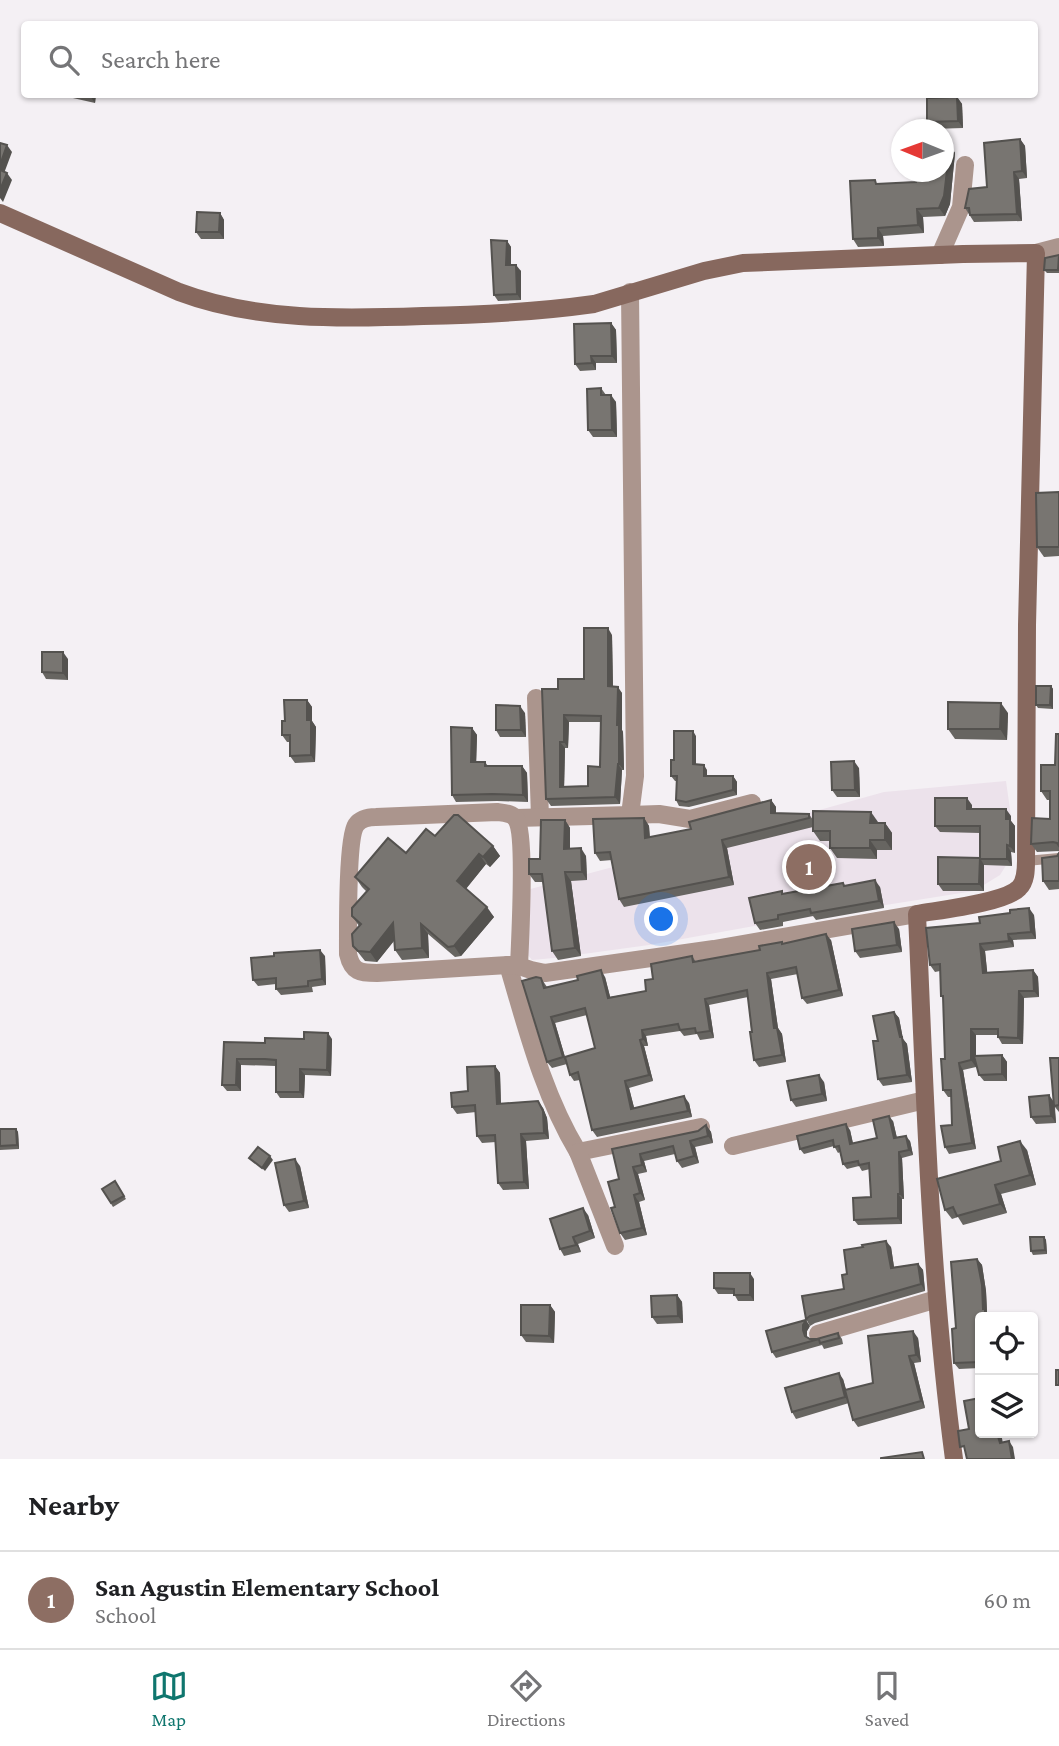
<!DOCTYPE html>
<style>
body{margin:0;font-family:"Crimson Pro",serif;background:#f6f6f6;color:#202124}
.controls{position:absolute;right:21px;bottom:21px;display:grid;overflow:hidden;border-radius:7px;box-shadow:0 2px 5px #0004}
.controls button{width:63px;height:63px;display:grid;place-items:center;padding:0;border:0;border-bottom:2px solid #e0e0e0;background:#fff;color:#202124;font:35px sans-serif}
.compass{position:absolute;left:891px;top:119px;width:63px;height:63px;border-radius:50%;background:#fff;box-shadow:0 2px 5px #0004;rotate:271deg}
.you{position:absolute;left:662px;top:920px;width:24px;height:24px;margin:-18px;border:5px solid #fff;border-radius:50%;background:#1a73e8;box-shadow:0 0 0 10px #1a73e833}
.badge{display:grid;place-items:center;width:46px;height:46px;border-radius:50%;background:#0f766e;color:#fff;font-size:23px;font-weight:700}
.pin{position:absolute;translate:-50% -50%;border:4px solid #fff;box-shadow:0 2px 7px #0006}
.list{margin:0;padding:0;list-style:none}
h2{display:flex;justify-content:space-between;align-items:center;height:91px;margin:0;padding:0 28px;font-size:30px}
h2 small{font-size:23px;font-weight:400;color:#757577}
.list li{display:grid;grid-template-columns:46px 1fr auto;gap:21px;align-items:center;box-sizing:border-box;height:98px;padding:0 28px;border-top:2px solid #e0e0e0}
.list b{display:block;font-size:26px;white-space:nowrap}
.list p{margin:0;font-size:23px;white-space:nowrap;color:#757577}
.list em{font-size:23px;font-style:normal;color:#757577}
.icon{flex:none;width:38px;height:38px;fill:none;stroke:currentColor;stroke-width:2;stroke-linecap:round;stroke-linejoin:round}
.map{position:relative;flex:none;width:1059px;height:1459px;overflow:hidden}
.search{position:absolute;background:#fff;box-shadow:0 2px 5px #0004;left:21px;right:21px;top:21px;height:77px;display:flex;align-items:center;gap:18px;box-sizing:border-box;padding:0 24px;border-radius:7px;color:#757577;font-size:26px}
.sheet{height:189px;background:#fff}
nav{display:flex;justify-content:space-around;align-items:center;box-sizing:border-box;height:98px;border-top:2px solid #e0e0e0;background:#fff;font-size:19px;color:#757577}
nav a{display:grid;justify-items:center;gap:4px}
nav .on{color:#0f766e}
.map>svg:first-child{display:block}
.built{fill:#ece2eb}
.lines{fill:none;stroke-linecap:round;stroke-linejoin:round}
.lane{stroke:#ab958d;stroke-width:10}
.street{stroke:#ab958d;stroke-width:18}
.secondary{stroke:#87685e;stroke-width:18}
.wall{fill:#676561;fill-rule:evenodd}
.shaded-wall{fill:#54524f}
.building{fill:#787571;stroke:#54524f;stroke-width:2;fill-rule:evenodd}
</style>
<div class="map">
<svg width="1059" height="1459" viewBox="0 0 1059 1459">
<rect width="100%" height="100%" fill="#f4f0f4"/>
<!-- built -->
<path class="built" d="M1006,781L1012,824L1010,859L1000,875L974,891L766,924L649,945L554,958L532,960L527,954L523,891L643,859L884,792Z"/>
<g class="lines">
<!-- lane -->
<path class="lane" d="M1026,861L1059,858"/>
<!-- street -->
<g class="street">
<path d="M1036,253L1059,247"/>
<path d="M940,255L961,207L965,165"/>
<path d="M536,698L540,817"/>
<path d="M630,815L659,814L690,819L752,803"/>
<path d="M516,818L630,815L635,776L630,292"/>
<path d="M508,965C527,1029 543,1094 578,1152L701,1127"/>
<path d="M519,966L508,965L377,973C360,973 352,972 348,954C348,933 347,838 356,825C361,818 368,817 376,817L497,812C504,813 512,813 516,819C526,833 520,942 519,966L531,970L545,973L714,949L917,914"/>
<path d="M733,1146L925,1100"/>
<path d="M578,1152L615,1246"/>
<path d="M818,1334L937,1299"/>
</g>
<!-- secondary -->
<path class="secondary" d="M0,213L179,292C256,321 341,319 423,316C480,315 537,312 594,304L704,271L743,263L963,254L1036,253L1027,625L1026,861C1026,870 1026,881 1019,888C1005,903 939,910 917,914C925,1096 930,1279 954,1459"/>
</g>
<!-- wall -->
<g class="wall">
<path d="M63,94H96L95,103L64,96Z"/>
<path d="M957,97L962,104L963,128L932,129L927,122Z"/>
<path d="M1020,139L1025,146L1027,178L1019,179L1022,221L974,222L965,208L987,187Z"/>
<path d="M950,145L955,153L950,204L945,216L923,217L924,233L883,236L884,246L858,247L853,239L878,184L916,182Z"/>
<path d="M220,213L224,220V239H201L196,232Z"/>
<path d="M507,241L511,247V265L521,271V300L498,301L494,295Z"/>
<path d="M1059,255V273H1047L1044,270Z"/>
<path d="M611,323L616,330L617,363H596V370L580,371L575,364Z"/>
<path d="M601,388L606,395L616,402L617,437H593L588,430Z"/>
<path d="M1059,492V556L1044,557L1037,547Z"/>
<path d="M612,635L613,686L622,693V730L623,732L624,770H622L620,804L551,806L546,799L558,689L584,679ZM569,722H601L600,767L588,786H564L565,748H568Z"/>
<path d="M68,659V680L46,679L42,672Z"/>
<path d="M1051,686L1053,689V709L1038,708L1036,705Z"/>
<path d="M307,700L312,707V721L316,727L315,762L295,763L290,756V742H287L282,735L285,721Z"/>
<path d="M525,713L526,737H500L496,730Z"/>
<path d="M1008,713L1007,740L955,739L948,729Z"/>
<path d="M472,728L477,735L476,762H485L488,766H522L527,773L528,802L497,801L456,802L452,795Z"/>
<path d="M1059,734V851L1037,852L1031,844L1050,819V800H1047L1041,791L1055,765Z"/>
<path d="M696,736V765L707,770V776H733L737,782V795L689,807L679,806L676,800L677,781H675L671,776L674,760Z"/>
<path d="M859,768L860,797H837L832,790Z"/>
<path d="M771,800L776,807V813L809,814L813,820L885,823L892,833V850H877V859L837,858L830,848V841H820L813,831V827L727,848L734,885L624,907L619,899L612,860L600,861L595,853L644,818L649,826L650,837L691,829Z"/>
<path d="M972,805V809L1011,816V821L1015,826V853L1011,852L1012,866L984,865V891H943L938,884L980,858V833L940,832L935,826Z"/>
<path d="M565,820L570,828V848L586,856L587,880L571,881L581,956L558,960L552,951L543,882H535L529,874Z"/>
<path d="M435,836L493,846L500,856L490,867L486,864L466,889L494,917L461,956L455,957L428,934L429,958L402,960L395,950L394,941L377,962L365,961L353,946L359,926L352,916L367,892L362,887L355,877L406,853Z"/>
<path d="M1059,853V889L1049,890L1043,881Z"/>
<path d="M843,883L845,886L880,887L884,908L816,920L813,916L783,922V926L760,930L755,923L784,894Z"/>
<path d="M1034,915L1036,939L1013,940L1014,947L985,951L987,972L1033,970L1038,977L1039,997L1024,998L1023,1044H1002L998,1037V1035H976V1056L1002,1055L1007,1062V1081H984L979,1075L976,1065V1067L963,1070L976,1149L949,1154L945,1147L952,1125L951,1097H948L943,1090L945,1059L943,999L941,996L940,971L935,972L930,965L980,923Z"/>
<path d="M899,929L902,952L860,958L855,951Z"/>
<path d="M831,940L843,996L807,1004L802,998L798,974L771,979L778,1028L782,1034L786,1062L759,1067L754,1060L748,997L709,1005L714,1038L700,1040L697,1034L684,1036L680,1031L646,1036L648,1046H644L653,1081L629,1088L634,1108L689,1103L692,1117L597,1137L592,1130L580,1080L574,1081L570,1075L567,1064L552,1068L547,1062L541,978L547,987L605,977L610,997L646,991L653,979L692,956L696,962L760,950L783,944ZM587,1015L595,1048L565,1057L555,1023Z"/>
<path d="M325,956L326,985L312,987L313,992L281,995L276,989V984L258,986L253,980Z"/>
<path d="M894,1012L899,1018L903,1039L907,1044L912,1082L883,1086L878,1079V1041Z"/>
<path d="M304,1039H332L331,1076L305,1075L304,1098H280L276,1092V1066L241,1065V1091H227L222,1085L224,1042L265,1043Z"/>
<path d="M1059,1058V1112L1055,1107L1056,1123L1036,1124L1031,1117L1053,1101Z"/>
<path d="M495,1066L500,1073L501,1103L543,1108L547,1118L549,1139L526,1141L529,1189L503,1190L498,1183L496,1142L482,1143L477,1136L476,1112L457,1114L452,1107Z"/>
<path d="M824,1082L827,1101L796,1107L791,1100Z"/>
<path d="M893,1121L897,1138L910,1141L913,1155L902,1158L904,1199H902V1224L858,1225L854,1220L871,1197L870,1169L862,1171L859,1166L847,1169L843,1164L840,1152L838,1153L834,1146L804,1154L800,1149L850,1130L853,1143L877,1138Z"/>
<path d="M706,1125L711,1132L713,1143L695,1147L699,1163L682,1168L677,1161L675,1154L644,1161L647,1172L638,1174L645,1200L639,1202L647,1235L625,1240L620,1233L615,1207L619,1179L612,1149L698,1131Z"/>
<path d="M0,1129H16L18,1132L19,1149L0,1150Z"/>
<path d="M1027,1150L1036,1185L1001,1194L1007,1213L963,1225L958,1217L952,1219L945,1210L1001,1161Z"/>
<path d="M300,1166L309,1208L289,1212L284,1205Z"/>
<path d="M115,1181L126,1199L113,1207L102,1189Z"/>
<path d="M588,1215L595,1238L578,1244L581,1252L564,1256L560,1249Z"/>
<path d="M1044,1237L1046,1240L1047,1254L1033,1255L1031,1251Z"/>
<path d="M891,1247L894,1267L918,1264L923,1270L925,1291L815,1323L810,1326L806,1319L844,1289L847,1274Z"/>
<path d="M977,1259L982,1265L986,1291L987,1312L989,1317H980V1368L959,1369L954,1363L956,1328Z"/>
<path d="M754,1279V1301H738L734,1294H718L714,1288Z"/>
<path d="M677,1295L682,1302L683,1323L657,1324L652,1317Z"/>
<path d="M550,1305L555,1312L554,1343L526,1342L521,1335Z"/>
<path d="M810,1326L807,1331V1337L810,1339H817L838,1333L842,1339L843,1344L824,1349L822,1345L776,1358L772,1352Z"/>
<path d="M918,1338L921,1362L914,1363L925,1408L858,1427L853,1420L849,1403L796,1419L792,1412L843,1379L846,1390L873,1383Z"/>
</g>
<!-- shaded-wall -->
<g class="shaded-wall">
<path d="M90,94H96L95,103L90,96Z"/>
<path d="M957,97L962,104L963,128L958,121Z"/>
<path d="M1020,139L1025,146L1027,178L1022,171Z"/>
<path d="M7,145L12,152L3,176L0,171V165Z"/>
<path d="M950,145L955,153L950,204L945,216L939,208Z"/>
<path d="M1014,172L1019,179L1022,221L1017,214Z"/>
<path d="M7,173L12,180L3,202L0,198V190Z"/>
<path d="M917,209L923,217L924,233L918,225Z"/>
<path d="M220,213L224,220V239L219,232Z"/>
<path d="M878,228L883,236L884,246L878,238Z"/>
<path d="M507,241L511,247V271L506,265Z"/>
<path d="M516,265L521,271V300L517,294Z"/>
<path d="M611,323L616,330L617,363L612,356Z"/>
<path d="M591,356L596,363V370L592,363Z"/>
<path d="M611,395L616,402L617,437L612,430Z"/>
<path d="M608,628L612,635L613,693L608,686Z"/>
<path d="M63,652L68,659V680L63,673Z"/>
<path d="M1051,686L1053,689V709L1050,705Z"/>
<path d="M618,687L622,693V730L623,732L624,770L619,764L617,725Z"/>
<path d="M307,700L312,707V721L316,727L315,762L311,755L307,720Z"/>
<path d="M1001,703L1008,713L1007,740L1000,729Z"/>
<path d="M520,706L525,713L526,737L521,730Z"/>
<path d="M564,715L569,722L568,748L564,742Z"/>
<path d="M472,728L477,735L476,769L471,762Z"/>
<path d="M693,731L696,736V770L693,764Z"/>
<path d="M560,742L565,748L564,793L560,787Z"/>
<path d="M854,761L859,768L860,797L855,790Z"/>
<path d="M618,764L622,770L620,804L615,797Z"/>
<path d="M704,765L707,770V781L704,776Z"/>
<path d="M522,766L527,773L528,802L523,795Z"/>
<path d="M733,776L737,782V795L733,790Z"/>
<path d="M967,798L972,805V816L967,809Z"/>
<path d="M771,800L776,807V821L771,813Z"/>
<path d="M1006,809L1011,816V821L1015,826V853L1010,846Z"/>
<path d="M871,812L878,822L870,823Z"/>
<path d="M644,818L649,826L650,845L645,838Z"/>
<path d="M565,820L570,828V857L564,849Z"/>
<path d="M885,823L892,833V850L885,840Z"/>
<path d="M722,840L727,848L734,885L729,877Z"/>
<path d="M870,840L877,850V859L870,848Z"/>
<path d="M1007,845L1011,852L1012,866L1007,859Z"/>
<path d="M493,846L500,856L490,867L483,857Z"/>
<path d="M581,848L586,856L587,880L582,872Z"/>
<path d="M479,854L486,864L464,891L457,881Z"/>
<path d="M980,858L984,865V891L979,884Z"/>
<path d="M565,872L571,881L581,956L575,948Z"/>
<path d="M875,880L880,887L884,908L879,901Z"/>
<path d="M487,907L494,917L461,956L454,946Z"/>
<path d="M1029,908L1034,915L1036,939L1031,932Z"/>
<path d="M894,922L899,929L902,952L897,945Z"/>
<path d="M393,923L400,933L377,962L370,952Z"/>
<path d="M421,924L428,934L429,958L422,948Z"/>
<path d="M826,934L831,940L843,996L839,990Z"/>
<path d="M1008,934L1013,940L1014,947L1009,941Z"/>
<path d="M980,944L985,951L988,979L983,973Z"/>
<path d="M320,950L325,956L326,985L322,979Z"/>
<path d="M601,970L605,977L612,1004L608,998Z"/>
<path d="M1033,970L1038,977L1039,997L1034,991Z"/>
<path d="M767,973L771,979L778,1028L782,1034L786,1062L782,1055L774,1028Z"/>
<path d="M1019,991L1024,998L1023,1044L1018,1038Z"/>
<path d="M705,999L709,1005L714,1038L710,1031Z"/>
<path d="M894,1012L899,1018L903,1039L907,1044L912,1082L907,1075Z"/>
<path d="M551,1017L555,1023L567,1064L563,1057Z"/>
<path d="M971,1029L976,1035V1067L971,1060Z"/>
<path d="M642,1030L646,1036L648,1046L643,1039Z"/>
<path d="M328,1033L332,1039L331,1076L327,1070Z"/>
<path d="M640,1040L644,1046L653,1081L649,1075Z"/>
<path d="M1002,1055L1007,1062V1081L1002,1074Z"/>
<path d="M237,1059L241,1065V1091L236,1085Z"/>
<path d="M959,1063L963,1070L976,1149L972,1143Z"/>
<path d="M495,1066L500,1073L501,1110L497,1104Z"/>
<path d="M300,1069L305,1075L304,1098L300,1092Z"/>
<path d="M819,1075L824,1082L827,1101L822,1094Z"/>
<path d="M625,1081L629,1088L636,1115L631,1109Z"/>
<path d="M1049,1095L1054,1102L1056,1123L1051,1116Z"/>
<path d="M684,1096L689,1103L692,1117L688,1111Z"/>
<path d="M538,1101L543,1108L547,1118L549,1139L544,1133Z"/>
<path d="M889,1116L893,1121L898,1143L894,1138Z"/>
<path d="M846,1124L850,1130L854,1149L850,1144Z"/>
<path d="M706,1125L711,1132L713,1143L708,1136Z"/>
<path d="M16,1129L18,1132L19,1149L17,1145Z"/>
<path d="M521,1134L526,1141L529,1189L524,1182Z"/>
<path d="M906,1136L910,1141L913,1155L909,1150Z"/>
<path d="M690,1141L695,1147L699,1163L694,1156Z"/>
<path d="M1020,1141L1027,1150L1036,1185L1030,1175Z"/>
<path d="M899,1152L902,1158L904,1199L900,1194Z"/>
<path d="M640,1154L644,1161L647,1172L642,1165Z"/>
<path d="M270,1156L273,1160L265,1171L262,1168Z"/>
<path d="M295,1159L300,1166L309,1208L304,1201Z"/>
<path d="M633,1167L638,1174L645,1200L640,1193Z"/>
<path d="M995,1185L1001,1194L1007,1213L1000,1204Z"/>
<path d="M898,1194L902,1199V1224L898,1218Z"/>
<path d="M634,1195L639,1202L647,1235L642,1228Z"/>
<path d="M583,1208L588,1215L595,1238L590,1231Z"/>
<path d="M573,1237L578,1244L581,1252L576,1245Z"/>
<path d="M1044,1237L1046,1240L1047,1254L1045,1250Z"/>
<path d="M886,1241L891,1247L895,1274L891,1268Z"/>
<path d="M977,1259L982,1265L986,1291L987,1312L989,1317H985L983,1309Z"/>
<path d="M918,1264L923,1270L925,1291L921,1284Z"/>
<path d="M750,1273L754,1279V1301L750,1295Z"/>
<path d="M677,1295L682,1302L683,1323L678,1316Z"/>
<path d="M550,1305L555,1312L554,1343L549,1336Z"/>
<path d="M806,1320L810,1326L807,1331V1337L810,1342L803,1330V1325Z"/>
<path d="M913,1331L918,1338L921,1362L916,1355Z"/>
<path d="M909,1356L914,1363L925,1408L921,1401Z"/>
<path d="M839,1373L843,1379L850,1403L845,1397Z"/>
<path d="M997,1433H1001L1004,1449L1000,1443Z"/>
<path d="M1009,1441L1013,1447L1015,1459H1012Z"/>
</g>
<!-- building -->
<g class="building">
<path d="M957,97L958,121L927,122V98Z"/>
<path d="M1020,139L1022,171L1014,172L1017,214L970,215L969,208H965L969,189L987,187L984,143Z"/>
<path d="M0,143L7,145L0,165Z"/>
<path d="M950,145L944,196L939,208L917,209L918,225L878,228V238L853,239L850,181L875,180L876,184L916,182L915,172H943V146Z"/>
<path d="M0,170L7,173L0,190Z"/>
<path d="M197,212L220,213L219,232H196Z"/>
<path d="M491,240L507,241L506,265H516L517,294L494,295Z"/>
<path d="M1059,255L1058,270H1044L1045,258Z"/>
<path d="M611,323L612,356H591L592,363L575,364L574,324Z"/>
<path d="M601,388V395H611L612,430H588L587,389Z"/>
<path d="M1059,492V547H1037L1036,493Z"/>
<path d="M584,628H608V686L618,687L617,725H619V764H618L615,797L546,799L542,689H558V679H584ZM564,715L601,716L600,767L588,766V786L560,787V742H564Z"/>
<path d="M42,652H63V673L42,672Z"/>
<path d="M1036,686H1051L1050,705H1036Z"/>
<path d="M284,700H307V720H311V755L290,756V735H282V721H285Z"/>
<path d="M948,702L1001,703L1000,729H948Z"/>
<path d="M496,705L520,706L521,730H496Z"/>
<path d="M451,727L472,728L471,762H485V766H522L523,795L492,794L452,795Z"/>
<path d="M674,731H693V764L704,765V776H733V790L686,802L676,800L677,776H671V760H674Z"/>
<path d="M1056,734H1059V846L1057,843L1053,842L1031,844L1032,818L1050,819V791H1041V765H1055Z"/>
<path d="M854,761L855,790H832L831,762Z"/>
<path d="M935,798H967V809H1006V819H1010V846L1007,845V859H980V826H935Z"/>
<path d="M771,800V813L809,814V818L722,840L729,877L619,899L610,852L595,853L593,819L644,818L645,838L691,829L689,822Z"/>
<path d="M813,811L871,812L870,823H885V840H870V848H830V831H813Z"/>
<path d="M454,815H458L493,846L483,857L479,854L457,881L487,907L454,946L448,947L421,924L422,948L395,950L393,923L370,952L358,951L353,946L352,934L361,924L352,916V908L369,889L355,877L388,838L406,853L426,829L435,836Z"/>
<path d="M541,820H565L564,849L581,848L582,872H565L575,948L552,951L542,874H529V859H540Z"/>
<path d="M1059,853V881H1043L1042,858L1057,856Z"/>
<path d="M938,857L980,858L979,884H938Z"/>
<path d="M875,880L879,901L811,913L810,909L778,915V919L755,923L749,898L782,891V894L843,883L844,886Z"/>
<path d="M1029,908L1031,932L1008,934L1009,941L980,944L983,973L1033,970L1034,991H1019L1018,1038L998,1037V1029H971V1060L959,1063L972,1143L945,1147L941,1126L952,1125L951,1090H943L942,1074L941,1059H945L943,996H941L940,964L930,965L926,928L980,923L979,917L1010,913V910Z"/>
<path d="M894,922L897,945L855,951L852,929Z"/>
<path d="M826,934L839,990L802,998L796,967L767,973L774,1028H777L782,1055L754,1060L750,1032H752L747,990L705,999L710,1031L696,1033L695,1028L680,1030L678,1024L642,1030L643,1039L640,1040L649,1075L625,1081L631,1109L684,1096L688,1111L592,1130L578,1072L570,1075L565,1057L595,1048L585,1008L551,1017L563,1057L547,1062L522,981L536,977L541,978L544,988L578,980L577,976L601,970L608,998L646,991L645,980L653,979L651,964L692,956L693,962L760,950L759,946L782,942V944Z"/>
<path d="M320,950L322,979L308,981V986L276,989V978L253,980L251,958L274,956V953Z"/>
<path d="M894,1012L900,1037H902L907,1075L878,1079L873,1041H878L873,1016Z"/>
<path d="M304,1032L328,1033L327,1070L300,1069V1092H276V1060L265,1059H237L236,1085H222L224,1042L265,1043V1038L304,1039Z"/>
<path d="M1002,1055V1074L979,1075L974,1056Z"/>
<path d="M1050,1058H1059V1105L1054,1106Z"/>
<path d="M495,1066L497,1104L538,1101L543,1111L544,1133L521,1134L524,1182L498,1183L495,1135L477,1136L475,1105L452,1107L451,1093L468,1091L467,1067Z"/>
<path d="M819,1075L822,1094L791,1100L787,1081Z"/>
<path d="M1049,1095L1051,1116L1031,1117L1029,1097Z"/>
<path d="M889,1116L894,1138L906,1136L909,1150L899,1152L900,1194H898V1218L854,1220L853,1198L871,1197L869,1163L859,1165L858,1161L843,1164L839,1146L834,1147L833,1140L800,1149L797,1136L846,1124L850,1144L877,1138L873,1120Z"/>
<path d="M706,1125L708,1136L690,1141L694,1156L677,1161L673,1146L640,1154L642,1165L633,1167L640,1193L634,1195L642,1228L620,1233L611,1208L615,1207L608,1182L619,1179L612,1149L698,1131Z"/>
<path d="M0,1129H16L17,1145L0,1146Z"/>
<path d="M1020,1141L1030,1175L995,1185L1000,1204L957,1216L953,1207L945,1210L937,1179L1001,1161L998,1147Z"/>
<path d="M258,1147L270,1156L262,1168L249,1158Z"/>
<path d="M295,1159L304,1201L284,1205L275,1163Z"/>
<path d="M115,1181L124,1196L111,1203L102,1189Z"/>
<path d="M583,1208L590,1231L573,1237L576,1245L560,1249L550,1219Z"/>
<path d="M1030,1237H1044L1045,1250L1031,1251Z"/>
<path d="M886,1241L891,1268L918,1264L921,1284L810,1316L806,1319L802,1296L844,1289L842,1275L847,1274L844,1250L863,1247L862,1245Z"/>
<path d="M977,1259L982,1285L983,1309H985V1317H980V1362L954,1363L952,1329L956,1328L951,1262Z"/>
<path d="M714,1273H750V1295H734V1289L714,1288Z"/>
<path d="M677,1295L678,1316L652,1317L651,1296Z"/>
<path d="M521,1305H550L549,1336L521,1335Z"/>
<path d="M806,1320L803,1325V1330L805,1336L810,1339H817L838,1333L839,1338L820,1343L819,1339L772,1352L766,1331Z"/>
<path d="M913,1331L916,1355L909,1356L921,1401L853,1420L845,1390L873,1383L868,1336Z"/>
<rect x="1056" y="1370" width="3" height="15"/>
<path d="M839,1373L845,1397L792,1412L785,1388Z"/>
<path d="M980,1398V1433H997L1000,1443L1009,1441L1012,1459H967L964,1446L960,1447L958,1431L969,1429L964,1401Z"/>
<path d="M922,1452L924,1459H881V1458Z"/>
</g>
</svg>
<div class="controls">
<button><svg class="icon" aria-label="locate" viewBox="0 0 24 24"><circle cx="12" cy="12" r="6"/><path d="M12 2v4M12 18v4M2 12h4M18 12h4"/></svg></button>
<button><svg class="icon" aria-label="layers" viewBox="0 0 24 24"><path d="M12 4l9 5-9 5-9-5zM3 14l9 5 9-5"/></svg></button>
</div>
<svg class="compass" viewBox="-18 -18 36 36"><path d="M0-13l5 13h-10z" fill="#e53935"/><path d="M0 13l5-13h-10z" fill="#757577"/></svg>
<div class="you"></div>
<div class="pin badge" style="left:809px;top:867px;background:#8d6e63">1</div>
<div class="search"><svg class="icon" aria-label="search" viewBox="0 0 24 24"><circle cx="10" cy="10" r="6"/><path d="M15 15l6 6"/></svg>Search here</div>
</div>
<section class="sheet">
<h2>Nearby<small></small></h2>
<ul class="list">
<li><span class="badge" style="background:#8d6e63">1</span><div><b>San Agustin Elementary School</b><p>School</p></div><em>60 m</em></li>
</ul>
</section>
<nav>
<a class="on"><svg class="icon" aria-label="map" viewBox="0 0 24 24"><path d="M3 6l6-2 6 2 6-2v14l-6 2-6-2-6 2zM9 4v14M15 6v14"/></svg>Map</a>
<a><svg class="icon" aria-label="directions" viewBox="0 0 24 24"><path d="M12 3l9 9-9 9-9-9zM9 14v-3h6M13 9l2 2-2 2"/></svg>Directions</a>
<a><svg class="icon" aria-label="saved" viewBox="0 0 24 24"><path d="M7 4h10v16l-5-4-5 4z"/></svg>Saved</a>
</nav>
